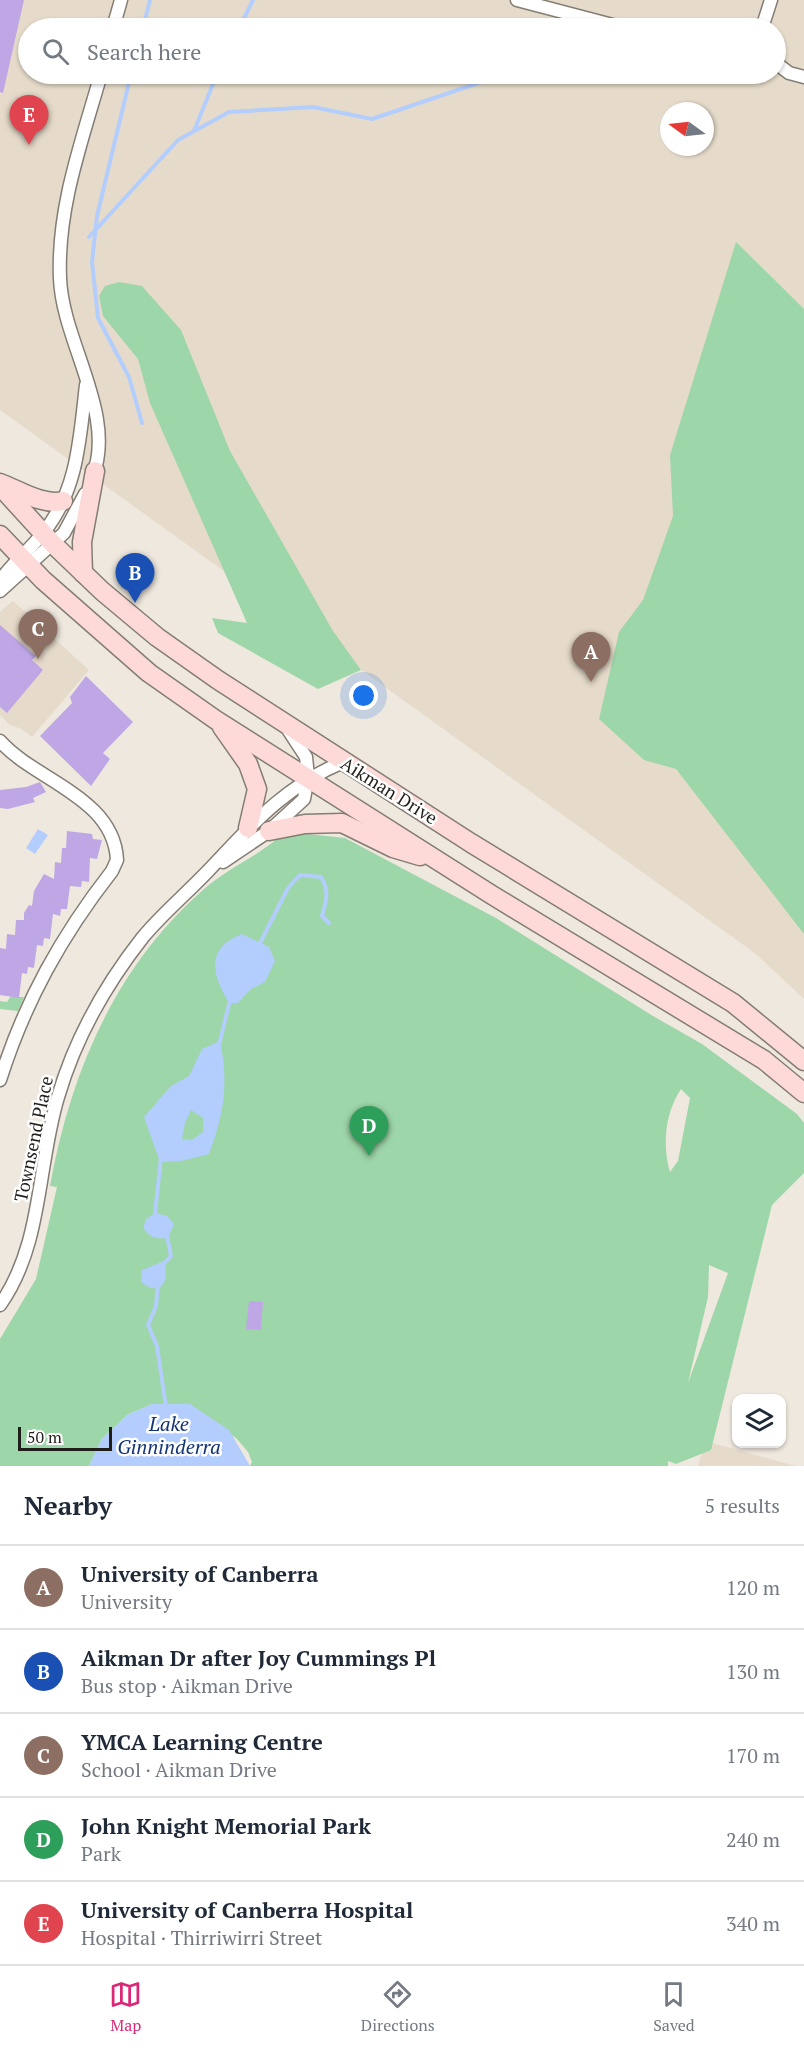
<!DOCTYPE html>
<meta charset="utf-8">
<style>
body{margin:0;font-family:"PT Serif",serif;background:#f6f6f7;color:#1f2937}
.controls{position:absolute;right:18px;bottom:18px;display:grid;overflow:hidden;border-radius:12px;box-shadow:0 2px 4px #0004}
.controls button{width:54px;height:54px;display:grid;place-items:center;padding:0;border:0;border-bottom:2px solid #e0e1e3;background:#fff;color:#1f2937;font:30px sans-serif}
.compass{position:absolute;left:660px;top:102px;width:54px;height:54px;border-radius:50%;background:#fff;box-shadow:0 2px 4px #0004;rotate:285deg}
.scale{position:absolute;left:18px;bottom:15px;width:94px;box-sizing:border-box;padding-left:6px;border:3px solid #201e1a;border-top:0;font-size:16px;line-height:21px;white-space:nowrap;color:#201e1a;-webkit-text-stroke:4px #fff;paint-order:stroke}
.you{position:absolute;left:364px;top:696px;width:21px;height:21px;margin:-15px;border:4px solid #fff;border-radius:50%;background:#1a73e8;box-shadow:0 0 0 9px #1a73e833}
.badge{display:grid;place-items:center;width:39px;height:39px;border-radius:50%;background:#db2777;color:#fff;font-size:20px;font-weight:700}
.pin{position:absolute;translate:-50% -50px;filter:drop-shadow(0 2px 3px #0008)}
.pin::after{content:'';position:absolute;top:32px;width:21px;height:18px;background:inherit;clip-path:polygon(0 0,100% 0,50% 100%)}
.list{margin:0;padding:0;list-style:none}
h2{display:flex;justify-content:space-between;align-items:center;height:78px;margin:0;padding:0 24px;font-size:26px}
h2 small{font-size:20px;font-weight:400;color:#747a83}
.list li{display:grid;grid-template-columns:39px 1fr auto;gap:18px;align-items:center;box-sizing:border-box;height:84px;padding:0 24px;border-top:2px solid #e0e1e3}
.list b{display:block;font-size:22px;white-space:nowrap}
.list p{margin:0;font-size:20px;white-space:nowrap;color:#747a83}
.list em{font-size:20px;font-style:normal;color:#747a83}
.icon{flex:none;width:33px;height:33px;fill:none;stroke:currentColor;stroke-width:2;stroke-linecap:round;stroke-linejoin:round}
.map{position:relative;flex:none;width:804px;height:1466px;overflow:hidden}
.search{position:absolute;background:#fff;box-shadow:0 2px 4px #0004;left:18px;right:18px;top:18px;height:66px;display:flex;align-items:center;gap:15px;box-sizing:border-box;padding:0 21px;border-radius:33px;color:#747a83;font-size:22px}
.sheet{height:498px;background:#fff}
nav{display:flex;justify-content:space-around;align-items:center;box-sizing:border-box;height:84px;border-top:2px solid #e0e1e3;background:#fff;font-size:16px;color:#747a83}
nav a{display:grid;justify-items:center;gap:3px}
nav .on{color:#db2777}
.map>svg:first-child{display:block}
.built{fill:#e6dbca;fill-rule:evenodd}
.green{fill:#9dd6a8;fill-rule:evenodd}
.water{fill:#b3cdfc;fill-rule:evenodd}
.lines{fill:none;stroke-linecap:round;stroke-linejoin:round}
.stream{stroke:#b3cdfc;stroke-width:4}
.building{fill:#bfa7e5}
.street-casing{stroke:#837d74;stroke-width:15}
.secondary-casing{stroke:#837d74;stroke-width:21}
.street{stroke:#fff;stroke-width:12}
.secondary{stroke:#fddad8;stroke-width:18}
.labels{text-anchor:middle;stroke-width:5;stroke-linejoin:round;paint-order:stroke}
.street-label{font-size:18px;fill:#201e1a;stroke:#fff}
.water-label{font-size:20px;font-style:italic;fill:#143476;stroke:#fff}
</style>
<div class="map">
<svg width="804" height="1466" viewBox="0 0 804 1466">
<rect width="100%" height="100%" fill="#efe8de"/>
<!-- built -->
<g class="built">
<path d="M0,0H804V999L756,954L0,410ZM28,28H776V74H28ZM669,111H705V147H669Z"/>
<path d="M13,601L89,670L32,737L22,729L10,725L0,715V612Z"/>
<path d="M705,1441L796,1466H698Z"/>
</g>
<!-- green -->
<g class="green">
<path d="M736,242L804,309V934L676,769L644,760L599,719L619,632L643,600L673,516L670,455Z"/>
<path d="M119,282L142,286L181,330L230,451L333,631L361,670L318,689L218,633L212,618L247,623L150,403L138,359L103,316L99,296L105,286Z"/>
<path d="M299,833L345,838L496,918L653,1016L702,1044L797,1114L804,1123V1173L772,1205L711,1450L676,1464L668,1461V1466H250L252,1462L248,1452L237,1439L218,1425L172,1404H152L127,1415L102,1439L89,1466H0V1339L36,1279L57,1187L50,1186C71,1070 117,962 210,884C231,867 257,856 278,838L283,839ZM681,1089L690,1098L678,1161L670,1172C662,1145 665,1113 681,1089ZM709,1265L728,1273L688,1383L708,1297Z"/>
<path d="M10,997H24L18,1011L0,1009V1001L7,1002Z"/>
</g>
<!-- water -->
<g class="water">
<path d="M38,829L48,835L35,854L26,848Z"/>
<path d="M242,934L269,947L275,961L265,982L251,989L238,1003H229C212,975 205,948 242,934Z"/>
<path d="M220,1041C229,1084 224,1114 209,1154L181,1161L160,1162L144,1117L171,1086L189,1076L202,1049ZM191,1110L203,1118V1132L192,1140L182,1139L185,1123Z"/>
<path d="M155,1213L167,1216L174,1224L168,1238C157,1239 150,1238 143,1228L146,1219Z"/>
<path d="M164,1261C170,1281 161,1298 141,1282L142,1270Z"/>
<path d="M152,1404H190L229,1430L250,1466H89L102,1439L127,1415Z"/>
</g>
<g class="lines">
<!-- stream -->
<g class="stream">
<path d="M143,28L150,0"/>
<path d="M239,28L253,0"/>
<path d="M131,74L97,216L92,262L98,318L129,377L142,423"/>
<path d="M194,131L217,74"/>
<path d="M89,237L178,140L229,112L313,107L372,119L493,78"/>
<path d="M260,943L288,888L300,875L321,877C330,891 326,901 322,916L329,923"/>
<path d="M219,1045L230,1000"/>
<path d="M158,1216L155,1213L161,1158"/>
<path d="M162,1266L171,1256L167,1236"/>
<path d="M158,1284L156,1306L148,1325L157,1346L166,1407"/>
</g>
</g>
<!-- building -->
<g class="building">
<path d="M0,0H24L3,93L0,92Z"/>
<path d="M0,625L36,656L32,660L43,670L7,713L0,707Z"/>
<path d="M86,676L133,722L103,753L110,759L91,786L40,736L72,703L70,697Z"/>
<path d="M40,782L46,792L33,798L35,802L8,809L0,808V790L26,787Z"/>
<path d="M67,831L92,834L93,839L102,840L97,859L90,858L89,882L82,881L81,887L70,886L67,909H61L60,916L53,914L50,939L44,938L43,946L37,945L34,968L28,967L27,974L22,973L19,998L0,995V948L6,949L7,934L15,935L16,920H24V913L29,905L32,906L34,891L44,874L54,879L55,862L61,863L62,848H66Z"/>
<path d="M249,1301L263,1302L261,1330L246,1329Z"/>
</g>
<g class="lines">
<defs>
<g id="street">
<path d="M517,0L624,28"/>
<path d="M113,28L121,0"/>
<path d="M762,28L771,0"/>
<path d="M776,63L789,73L804,77"/>
<path d="M92,478C118,415 62,342 60,278C57,208 82,141 101,74"/>
<path d="M0,581C12,563 30,550 43,533C78,491 80,436 86,385"/>
<path d="M0,591L64,533L85,494"/>
<path d="M0,741C34,780 114,797 117,860L112,871C62,935 25,1001 0,1080"/>
<path d="M223,862L269,831L304,799L308,777L306,757L287,728"/>
<path d="M0,1305C43,1244 37,1166 58,1097C75,1039 106,984 143,937C162,914 186,894 207,872C250,827 283,787 343,762"/>
</g>
<g id="secondary">
<path d="M0,483C19,490 43,506 63,501"/>
<path d="M0,486L53,544L102,591L157,637L218,680L471,843L733,1003L804,1061"/>
<path d="M0,535L43,580L149,673L216,720L492,895L764,1060L804,1093"/>
<path d="M83,573L82,542L95,471"/>
<path d="M222,727L248,764L257,789L248,828"/>
<path d="M269,831L305,824L342,823L393,848L420,856"/>
</g>
</defs>
<!-- street casing -->
<use href="#street" class="street-casing"/>
<!-- secondary casing -->
<use href="#secondary" class="secondary-casing"/>
<!-- street -->
<use href="#street" class="street"/>
<!-- secondary -->
<use href="#secondary" class="secondary"/>
</g>
<g class="labels">
<!-- street labels -->
<g class="street-label">
<text transform="translate(389 791) rotate(32)" y="6">Aikman Drive</text>
<text transform="translate(34 1139) rotate(-78)" y="6">Townsend Place</text>
</g>
<!-- water labels -->
<g class="water-label">
<text x="169" y="1431">Lake<tspan x="169" dy="23">Ginninderra</tspan></text>
</g>
</g>
</svg>
<div class="controls">
<button><svg class="icon" aria-label="layers" viewBox="0 0 24 24"><path d="M12 4l9 5-9 5-9-5zM3 14l9 5 9-5"/></svg></button>
</div>
<svg class="compass" viewBox="-18 -18 36 36"><path d="M0-13l5 13h-10z" fill="#e53935"/><path d="M0 13l5-13h-10z" fill="#747a83"/></svg>
<div class="scale">50 m</div>
<div class="you"></div>
<div class="pin badge" style="left:591px;top:682px;background:#8d6e63">A</div>
<div class="pin badge" style="left:135px;top:603px;background:#1a4fb4">B</div>
<div class="pin badge" style="left:38px;top:659px;background:#8d6e63">C</div>
<div class="pin badge" style="left:369px;top:1156px;background:#2e9e5b">D</div>
<div class="pin badge" style="left:29px;top:145px;background:#e0444e">E</div>
<div class="search"><svg class="icon" aria-label="search" viewBox="0 0 24 24"><circle cx="10" cy="10" r="6"/><path d="M15 15l6 6"/></svg>Search here</div>
</div>
<section class="sheet">
<h2>Nearby<small>5 results</small></h2>
<ul class="list">
<li><span class="badge" style="background:#8d6e63">A</span><div><b>University of Canberra</b><p>University</p></div><em>120 m</em></li>
<li><span class="badge" style="background:#1a4fb4">B</span><div><b>Aikman Dr after Joy Cummings Pl</b><p>Bus stop · Aikman Drive</p></div><em>130 m</em></li>
<li><span class="badge" style="background:#8d6e63">C</span><div><b>YMCA Learning Centre</b><p>School · Aikman Drive</p></div><em>170 m</em></li>
<li><span class="badge" style="background:#2e9e5b">D</span><div><b>John Knight Memorial Park</b><p>Park</p></div><em>240 m</em></li>
<li><span class="badge" style="background:#e0444e">E</span><div><b>University of Canberra Hospital</b><p>Hospital · Thirriwirri Street</p></div><em>340 m</em></li>
</ul>
</section>
<nav>
<a class="on"><svg class="icon" aria-label="map" viewBox="0 0 24 24"><path d="M3 6l6-2 6 2 6-2v14l-6 2-6-2-6 2zM9 4v14M15 6v14"/></svg>Map</a>
<a><svg class="icon" aria-label="directions" viewBox="0 0 24 24"><path d="M12 3l9 9-9 9-9-9zM9 14v-3h6M13 9l2 2-2 2"/></svg>Directions</a>
<a><svg class="icon" aria-label="saved" viewBox="0 0 24 24"><path d="M7 4h10v16l-5-4-5 4z"/></svg>Saved</a>
</nav>
